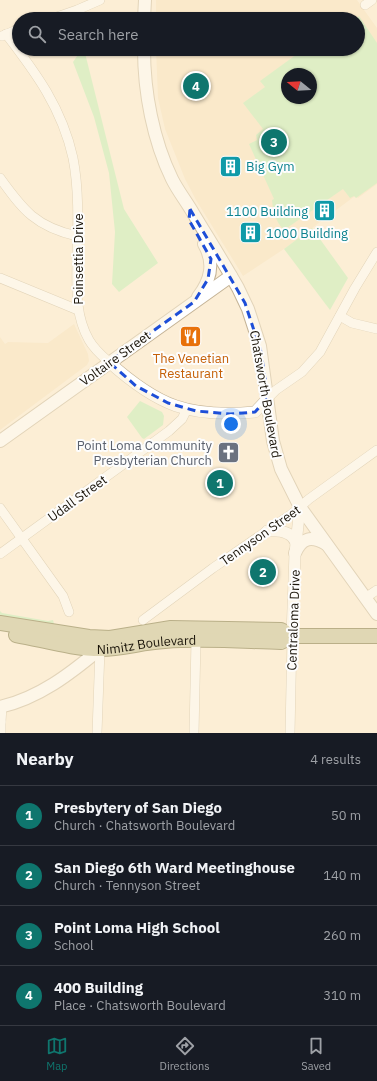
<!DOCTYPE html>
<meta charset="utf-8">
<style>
body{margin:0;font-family:"IBM Plex Sans",sans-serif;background:#20242c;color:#f1f3f6}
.compass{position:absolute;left:281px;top:68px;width:36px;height:36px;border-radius:50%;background:#171b24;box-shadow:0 1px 3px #0004;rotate:288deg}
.you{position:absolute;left:231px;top:424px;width:14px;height:14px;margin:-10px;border:3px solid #fff;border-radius:50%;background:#1a73e8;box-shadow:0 0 0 6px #1a73e833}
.badge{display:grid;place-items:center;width:26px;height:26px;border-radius:50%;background:#0f766e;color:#fff;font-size:13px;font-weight:700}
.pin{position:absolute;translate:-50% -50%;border:2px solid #fff;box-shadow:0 1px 4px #0006}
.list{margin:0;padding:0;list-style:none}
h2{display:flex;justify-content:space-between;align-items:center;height:52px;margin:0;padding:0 16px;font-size:17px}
h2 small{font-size:13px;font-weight:400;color:#9ea1a6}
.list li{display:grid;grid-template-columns:26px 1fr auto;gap:12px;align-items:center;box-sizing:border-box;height:60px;padding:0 16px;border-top:1px solid #363941}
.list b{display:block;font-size:15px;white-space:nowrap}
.list p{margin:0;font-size:13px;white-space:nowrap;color:#9ea1a6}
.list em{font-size:13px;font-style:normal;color:#9ea1a6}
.icon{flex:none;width:22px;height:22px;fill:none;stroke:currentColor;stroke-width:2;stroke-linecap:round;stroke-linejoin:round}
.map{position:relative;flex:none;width:377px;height:733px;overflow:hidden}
.search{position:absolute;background:#171b24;box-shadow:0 1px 3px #0004;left:12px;right:12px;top:12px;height:44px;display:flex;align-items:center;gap:10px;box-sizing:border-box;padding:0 14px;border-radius:22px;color:#9ea1a6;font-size:15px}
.sheet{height:292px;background:#171b24}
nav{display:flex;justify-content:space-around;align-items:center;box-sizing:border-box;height:56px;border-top:1px solid #363941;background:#171b24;font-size:11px;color:#9ea1a6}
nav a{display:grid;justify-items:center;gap:2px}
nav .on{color:#0f766e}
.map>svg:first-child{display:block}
.built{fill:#f8e2bd;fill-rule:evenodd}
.green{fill:#bdeeb2;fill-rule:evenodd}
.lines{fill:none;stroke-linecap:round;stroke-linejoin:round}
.minor-casing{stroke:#c5b497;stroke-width:10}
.tertiary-casing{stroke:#c5b497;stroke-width:12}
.secondary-casing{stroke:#c5b497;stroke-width:14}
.primary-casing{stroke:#6a632c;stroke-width:16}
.minor{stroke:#fff;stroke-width:9}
.tertiary{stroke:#fff;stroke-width:11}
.secondary{stroke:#fff;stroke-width:12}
.primary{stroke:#bfbb8c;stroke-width:14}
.marked{fill:none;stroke:#1d4ed8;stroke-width:3;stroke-dasharray:8 5;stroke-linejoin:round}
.labels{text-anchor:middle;stroke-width:4;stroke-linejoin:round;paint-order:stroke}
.culture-label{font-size:13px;fill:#0d838f;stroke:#fdfdfd;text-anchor:start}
.street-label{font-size:13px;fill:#1b150a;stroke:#fdfdfd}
.food-label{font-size:13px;fill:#c56008;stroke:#fdfdfd}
.worship-label{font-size:13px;fill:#5b616d;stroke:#fdfdfd;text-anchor:end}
</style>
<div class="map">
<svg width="377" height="733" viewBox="0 0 377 733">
<rect width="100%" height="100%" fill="#fceed6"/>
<!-- built -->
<g class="built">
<path d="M156,0H357L377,28V184L358,198L355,196L284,249L243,276L196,200L185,179L165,129L158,98L156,49H358V19H156ZM287,74H311V98H287Z"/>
<path d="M74,324L88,354L89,361L87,365L0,430V337L5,344L8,342L48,343Z"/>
</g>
<!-- green -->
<g class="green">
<path d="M359,16L377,43V183L356,198L354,196L350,198L343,189L284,230C276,222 273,212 272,200L274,199L249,144L257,140L256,135L263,129L243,103L265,87L260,81L304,49H358V19H355ZM287,74H311V98H287Z"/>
<path d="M82,49H84L124,209L158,263L119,292L112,284L115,232L109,173L94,117L73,62Z"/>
<path d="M312,228L348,278L330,310L284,249Z"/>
<path d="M140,401L162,412L164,416L163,425L144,439L142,438L127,417Z"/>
<path d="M0,611L2,613L48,621L53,620L54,624L49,625L3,618L0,616Z"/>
</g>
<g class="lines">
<defs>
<g id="minor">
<path d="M365,5L372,0"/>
<path d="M51,19L77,10L100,0"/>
<path d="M6,34C36,73 62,108 73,158C79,189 78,222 77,254C77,284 74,314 89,340C94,349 101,355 109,362"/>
<path d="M2,36L19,29"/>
<path d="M0,178C23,210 36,227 77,236"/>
<path d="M0,278L78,310"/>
<path d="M340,316L352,323L377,329"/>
<path d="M268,398L276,390L302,372L320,352L355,288L377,252"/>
<path d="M0,508L63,596L69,612"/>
<path d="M0,554L169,431L182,419L187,409"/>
<path d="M365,598L377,590"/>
<path d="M143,620L213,568L293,513L309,499L377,450"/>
<path d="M0,723L1,722L2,706"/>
<path d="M1,733V722"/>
<path d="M97,733L100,649"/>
<path d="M194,733L196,640"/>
<path d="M290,733L292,636"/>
</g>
<g id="tertiary">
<path d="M109,362C158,406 189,418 255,412L268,398"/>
<path d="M267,531C278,530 292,531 296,543"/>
<path d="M292,636L295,553L300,507"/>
</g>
<g id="secondary">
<path d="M144,19L145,0"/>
<path d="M144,49C144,92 153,140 172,179C178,191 186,201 193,213C208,238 224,263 238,288L248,309L260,346L273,441L281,469L300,507L377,614"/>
<path d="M198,297C211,280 215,263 204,244"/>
<path d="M0,441L231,276"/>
<path d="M295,553C302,537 312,536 326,544"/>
<path d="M0,707C39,698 70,674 100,649L101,643"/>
</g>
<g id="primary">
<path d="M0,623L89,637L110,638L171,628L281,630L292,636H377"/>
<path id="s1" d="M16,635C44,640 73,649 101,649C122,649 143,642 165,641C203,638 242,641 281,642L292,636"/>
</g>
</defs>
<!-- minor casing -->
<use href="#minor" class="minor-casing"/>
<!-- tertiary casing -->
<use href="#tertiary" class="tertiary-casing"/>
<!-- secondary casing -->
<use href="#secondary" class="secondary-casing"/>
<!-- primary casing -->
<use href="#primary" class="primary-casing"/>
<!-- minor -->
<use href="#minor" class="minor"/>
<!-- tertiary -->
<use href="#tertiary" class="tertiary"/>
<!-- secondary -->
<use href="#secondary" class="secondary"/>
<!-- primary -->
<use href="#primary" class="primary"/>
</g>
<!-- marked area -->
<path d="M0 0H377V733H0ZM190,209L245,303L261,352L268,398L255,412L230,414L196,411L168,403L136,386L109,362L194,302L208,279L211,259L189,220Z" fill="#fceed6" fill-opacity=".55" fill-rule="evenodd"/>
<path class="marked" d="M190,209L245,303L261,352L268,398L255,412L230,414L196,411L168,403L136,386L109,362L194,302L208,279L211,259L189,220Z"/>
<!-- icons -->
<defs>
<symbol id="building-square" viewBox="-11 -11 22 22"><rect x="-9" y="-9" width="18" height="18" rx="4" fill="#0f9aa8" stroke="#fdfdfd"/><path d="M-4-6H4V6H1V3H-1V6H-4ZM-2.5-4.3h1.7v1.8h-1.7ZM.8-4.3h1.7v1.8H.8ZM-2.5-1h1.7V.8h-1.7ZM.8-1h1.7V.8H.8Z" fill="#fff"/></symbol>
<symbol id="restaurant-square" viewBox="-11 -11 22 22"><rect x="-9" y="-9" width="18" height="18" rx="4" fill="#e8710a" stroke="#fdfdfd"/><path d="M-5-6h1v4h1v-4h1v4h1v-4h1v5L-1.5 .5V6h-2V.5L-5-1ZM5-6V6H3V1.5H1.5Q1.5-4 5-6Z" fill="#fff"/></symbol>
<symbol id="church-square" viewBox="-11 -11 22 22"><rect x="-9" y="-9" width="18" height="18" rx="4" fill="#6b7280" stroke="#fdfdfd"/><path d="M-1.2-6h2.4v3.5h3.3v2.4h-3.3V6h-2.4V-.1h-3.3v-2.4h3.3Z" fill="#fff"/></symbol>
</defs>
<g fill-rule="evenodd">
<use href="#building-square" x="218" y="154" width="25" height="25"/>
<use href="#building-square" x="312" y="198" width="25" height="25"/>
<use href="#building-square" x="238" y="220" width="25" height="25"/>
<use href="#restaurant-square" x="178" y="324" width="25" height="25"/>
<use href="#church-square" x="216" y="440" width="25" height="25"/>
</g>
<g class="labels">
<!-- culture labels -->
<g class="culture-label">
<text x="246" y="171">Big Gym</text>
<text x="308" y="216" text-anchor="end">1100 Building</text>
<text x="266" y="238">1000 Building</text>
</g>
<!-- street labels -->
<g class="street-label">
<text transform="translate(78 259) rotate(-90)" y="5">Poinsettia Drive</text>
<text transform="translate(115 358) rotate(-36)" y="5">Voltaire Street</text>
<text transform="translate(266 394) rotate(80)" y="5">Chatsworth Boulevard</text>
<text transform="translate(77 498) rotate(-36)" y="5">Udall Street</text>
<text transform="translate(260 535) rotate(-35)" y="5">Tennyson Street</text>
<text transform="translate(293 620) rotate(-88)" y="5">Centraloma Drive</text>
<text dy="5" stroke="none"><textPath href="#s1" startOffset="132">Nimitz Boulevard</textPath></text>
</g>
<!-- food labels -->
<g class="food-label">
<text x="191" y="363">The Venetian<tspan x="191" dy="15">Restaurant</tspan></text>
</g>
<!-- worship labels -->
<g class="worship-label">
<text x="212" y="450">Point Loma Community<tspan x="212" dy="15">Presbyterian Church</tspan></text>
</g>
</g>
</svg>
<svg class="compass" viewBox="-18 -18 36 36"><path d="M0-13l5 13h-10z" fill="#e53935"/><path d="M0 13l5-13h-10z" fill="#9ea1a6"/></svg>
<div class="you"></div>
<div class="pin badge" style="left:220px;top:483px">1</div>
<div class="pin badge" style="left:263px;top:572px">2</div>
<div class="pin badge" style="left:274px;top:142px">3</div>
<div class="pin badge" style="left:196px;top:86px">4</div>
<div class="search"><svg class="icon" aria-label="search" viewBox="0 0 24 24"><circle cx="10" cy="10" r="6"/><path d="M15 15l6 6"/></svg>Search here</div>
</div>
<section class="sheet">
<h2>Nearby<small>4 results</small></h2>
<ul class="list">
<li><span class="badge">1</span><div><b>Presbytery of San Diego</b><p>Church · Chatsworth Boulevard</p></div><em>50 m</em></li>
<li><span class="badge">2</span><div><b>San Diego 6th Ward Meetinghouse</b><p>Church · Tennyson Street</p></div><em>140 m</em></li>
<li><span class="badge">3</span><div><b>Point Loma High School</b><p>School</p></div><em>260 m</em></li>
<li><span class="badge">4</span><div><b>400 Building</b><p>Place · Chatsworth Boulevard</p></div><em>310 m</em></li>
</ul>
</section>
<nav>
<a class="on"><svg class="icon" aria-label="map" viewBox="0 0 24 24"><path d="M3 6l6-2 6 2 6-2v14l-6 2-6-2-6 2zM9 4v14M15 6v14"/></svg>Map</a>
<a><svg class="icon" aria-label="directions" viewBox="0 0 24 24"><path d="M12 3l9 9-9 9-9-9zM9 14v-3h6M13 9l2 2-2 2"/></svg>Directions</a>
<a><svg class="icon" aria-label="saved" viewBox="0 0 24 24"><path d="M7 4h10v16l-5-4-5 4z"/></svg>Saved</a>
</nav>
